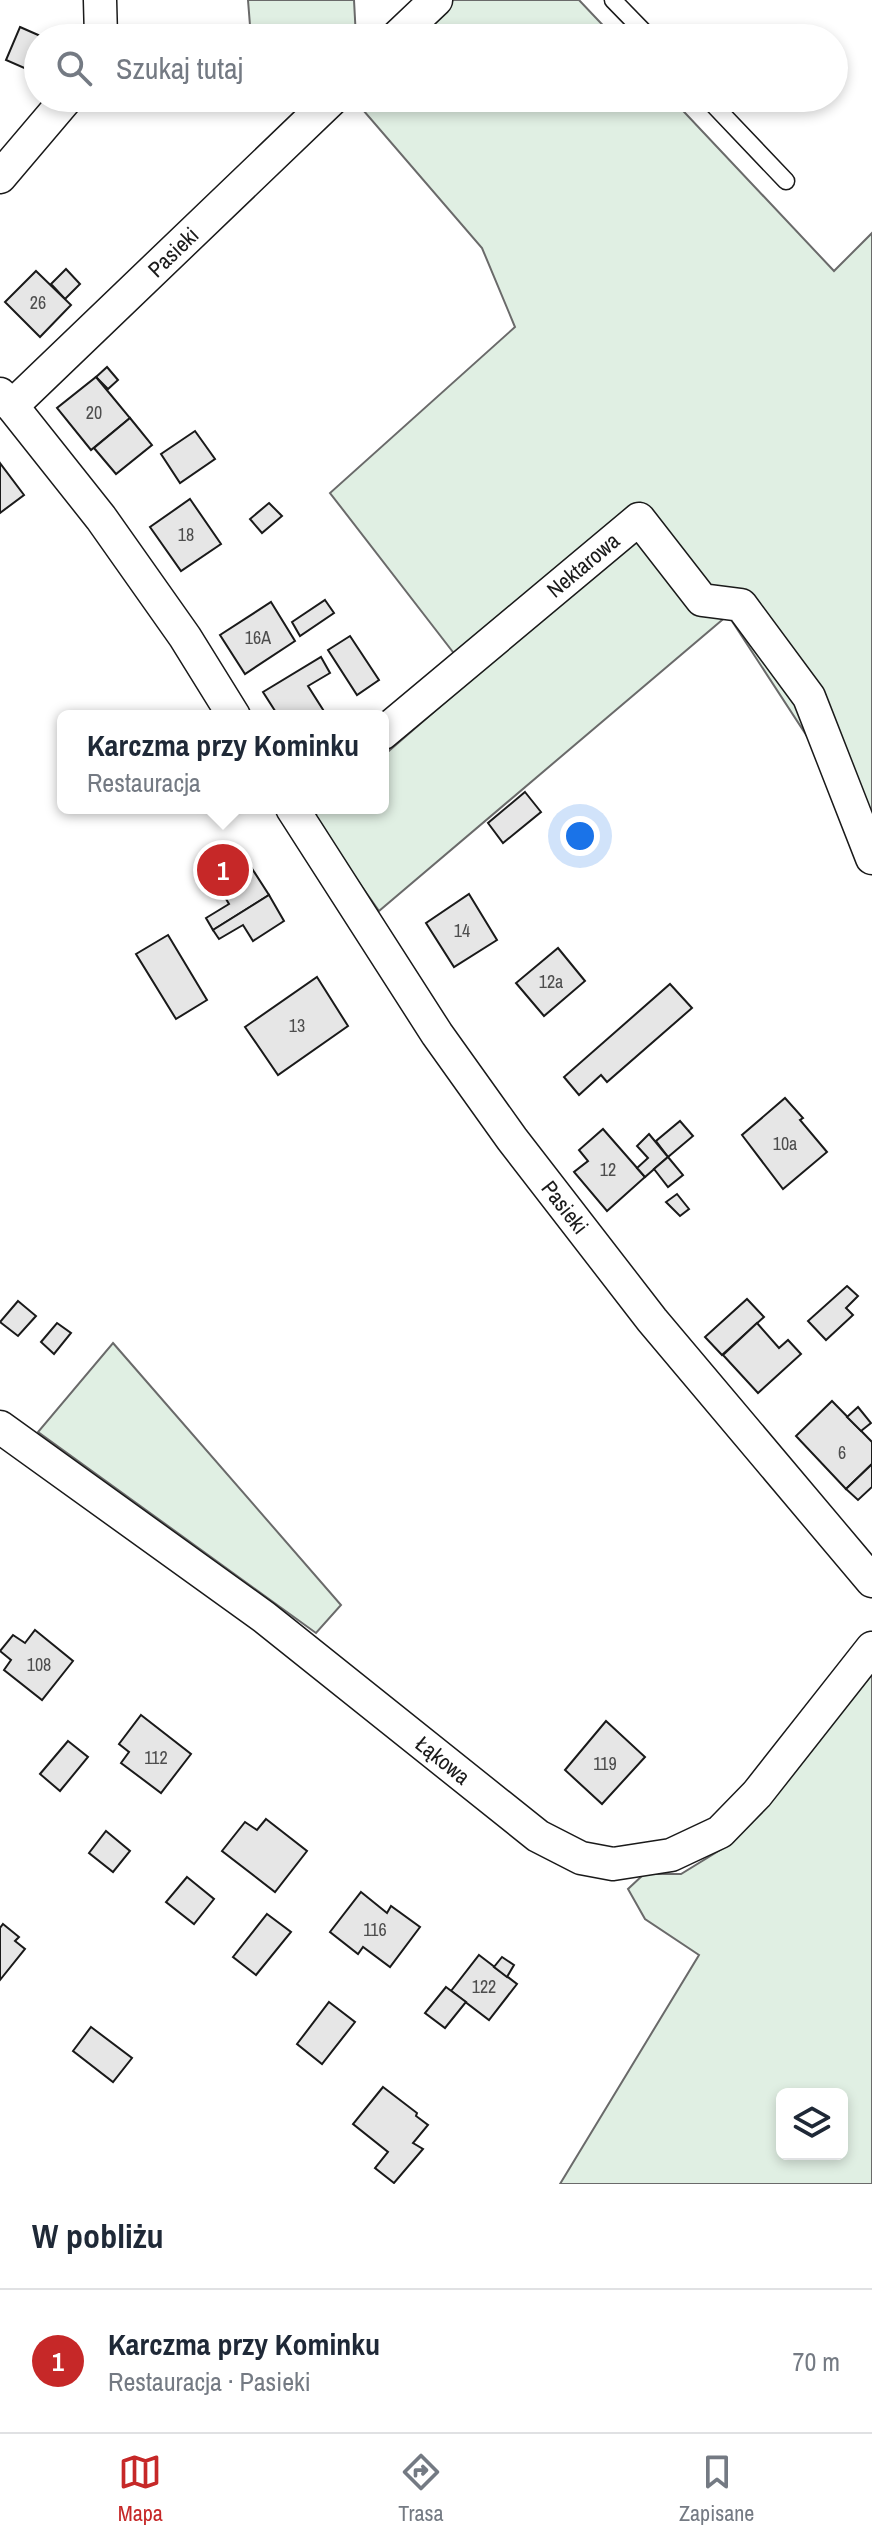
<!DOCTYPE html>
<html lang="pl">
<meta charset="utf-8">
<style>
body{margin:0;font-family:"Archivo Narrow",sans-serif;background:#f2f2f3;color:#1f2937}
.controls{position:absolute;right:24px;bottom:24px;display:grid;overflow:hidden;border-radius:12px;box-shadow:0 4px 12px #0003}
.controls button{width:72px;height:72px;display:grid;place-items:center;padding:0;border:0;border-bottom:2px solid #e0e1e3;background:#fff;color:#1f2937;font:40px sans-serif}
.you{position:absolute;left:580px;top:836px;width:28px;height:28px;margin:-20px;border:6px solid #fff;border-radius:50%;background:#1a73e8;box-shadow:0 0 0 12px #1a73e833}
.badge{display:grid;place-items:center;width:52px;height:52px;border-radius:50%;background:#c62828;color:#fff;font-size:26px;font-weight:700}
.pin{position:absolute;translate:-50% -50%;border:4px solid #fff;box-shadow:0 2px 8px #0006}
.popup{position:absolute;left:57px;top:710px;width:332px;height:104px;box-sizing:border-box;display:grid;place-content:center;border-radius:12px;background:#fff;filter:drop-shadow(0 2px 6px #0005);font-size:26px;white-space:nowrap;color:#747a83}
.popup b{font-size:30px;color:#1f2937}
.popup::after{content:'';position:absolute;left:50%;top:100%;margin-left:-16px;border:16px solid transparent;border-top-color:#fff}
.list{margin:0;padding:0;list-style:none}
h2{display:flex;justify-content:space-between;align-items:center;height:104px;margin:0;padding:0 32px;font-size:34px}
h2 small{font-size:26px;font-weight:400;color:#747a83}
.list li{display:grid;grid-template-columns:52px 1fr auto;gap:24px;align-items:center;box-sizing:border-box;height:144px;padding:0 32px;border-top:2px solid #e0e1e3}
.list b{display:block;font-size:30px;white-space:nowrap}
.list p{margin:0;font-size:26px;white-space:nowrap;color:#747a83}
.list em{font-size:26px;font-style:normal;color:#747a83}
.icon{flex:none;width:44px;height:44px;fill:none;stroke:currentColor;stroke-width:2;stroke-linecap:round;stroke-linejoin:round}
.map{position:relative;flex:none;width:872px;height:2184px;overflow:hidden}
.search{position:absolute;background:#fff;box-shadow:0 4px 12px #0003;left:24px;right:24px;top:24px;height:88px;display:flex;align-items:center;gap:20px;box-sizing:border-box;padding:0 28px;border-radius:44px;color:#747a83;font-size:30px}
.sheet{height:248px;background:#fff}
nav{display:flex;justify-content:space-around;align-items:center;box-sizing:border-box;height:112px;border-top:2px solid #e0e1e3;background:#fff;font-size:22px;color:#747a83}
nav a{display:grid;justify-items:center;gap:4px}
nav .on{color:#c62828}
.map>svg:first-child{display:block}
.green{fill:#e0efe3;stroke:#6a6a6a;stroke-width:2;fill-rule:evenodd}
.building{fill:#e6e6e6;stroke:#1a1a1a;stroke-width:2}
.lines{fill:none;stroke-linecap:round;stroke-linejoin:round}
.service-casing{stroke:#1a1a1a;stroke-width:19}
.minor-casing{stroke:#1a1a1a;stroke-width:35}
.service{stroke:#fff;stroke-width:16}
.minor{stroke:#fff;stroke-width:32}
.labels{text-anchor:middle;stroke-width:6;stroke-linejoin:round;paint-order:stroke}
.number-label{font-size:18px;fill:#4d4d4d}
.street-label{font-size:22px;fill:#1a1a1a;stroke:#fff}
</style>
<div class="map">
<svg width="872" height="2184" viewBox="0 0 872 2184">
<rect width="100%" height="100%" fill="#fff"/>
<!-- green -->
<g class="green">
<path d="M248,0H354L356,38H251Z"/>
<path d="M453,0H579L615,38H422Z"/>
<path d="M373,98H671L834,271L872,233V836L728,615L379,911L313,817L323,808H383V756L473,678L330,493L515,327L482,248L363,110Z"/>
<path d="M113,1343L341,1605L316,1633L38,1432Z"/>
<path d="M872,1674V2184H560L699,1955L645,1919L628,1889L644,1874H681L733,1842ZM782,2094H842V2154H782Z"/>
</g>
<!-- building -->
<g class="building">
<path d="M20,27L45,38H38V74L6,60Z"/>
<path d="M66,269L80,284L65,299L51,284Z"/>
<path d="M36,271L71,305L40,337L5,302Z"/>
<path d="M107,367L118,380L108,389L96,377Z"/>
<path d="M96,377L130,418L91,450L57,408Z"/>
<path d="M130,418L152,445L116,474L94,448Z"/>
<path d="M195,431L215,459L180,483L161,454Z"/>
<path d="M0,463L24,495L0,513Z"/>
<path d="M190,499L221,544L181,571L150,527Z"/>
<path d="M269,503L282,516L262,533L250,519Z"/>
<path d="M325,600L334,613L300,636L292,622Z"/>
<path d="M271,602L295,641L245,674L220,635Z"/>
<path d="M350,636L379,680L357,695L328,650Z"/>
<path d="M321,657L330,673L308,686L327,716H274L277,714L263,692Z"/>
<path d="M525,792L541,812L503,843L488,823Z"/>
<path d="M251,867L269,895L213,930L206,918L229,904L219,887Z"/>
<path d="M469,894L497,940L454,967L426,923Z"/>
<path d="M269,895L284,921L253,941L243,925L219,939L213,930Z"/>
<path d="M168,935L207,1000L176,1019L136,954Z"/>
<path d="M558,948L585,981L544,1016L516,983Z"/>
<path d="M317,977L348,1026L278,1075L245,1027Z"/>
<path d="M670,984L692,1008L607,1082L601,1075L579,1095L564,1077Z"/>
<path d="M785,1098L803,1118L800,1120L827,1152L783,1189L742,1135Z"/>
<path d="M680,1121L693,1136L668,1157L656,1141Z"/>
<path d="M603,1129L645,1177L607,1211L574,1172L588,1161L579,1150Z"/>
<path d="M649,1134L668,1157L645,1177L637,1168L648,1158L637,1146Z"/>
<path d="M668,1157L683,1175L668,1187L654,1169Z"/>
<path d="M677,1194L689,1209L680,1216L666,1202Z"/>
<path d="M847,1286L858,1296L846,1308L853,1315L826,1340L808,1321Z"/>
<path d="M747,1299L764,1317L722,1355L705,1337Z"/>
<path d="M18,1301L36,1316L18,1336L0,1322Z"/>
<path d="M57,1323L71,1333L54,1354L41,1342Z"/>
<path d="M757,1323L779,1348L788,1340L801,1354L758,1393L723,1355Z"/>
<path d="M832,1401L872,1442V1464L846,1489L796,1436Z"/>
<path d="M858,1407L871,1423L861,1431L847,1417Z"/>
<path d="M872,1464V1487L858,1500L846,1489Z"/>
<path d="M35,1630L73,1661L42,1700L4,1670L11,1660L0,1651L13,1635L25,1643Z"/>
<path d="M141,1715L191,1754L161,1793L121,1763L129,1752L119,1744Z"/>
<path d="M606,1721L645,1757L602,1804L565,1770Z"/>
<path d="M68,1741L88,1757L60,1791L40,1774Z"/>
<path d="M266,1819L307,1851L275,1892L222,1851L245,1822L257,1830Z"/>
<path d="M106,1831L130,1851L113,1872L89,1853Z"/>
<path d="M187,1877L214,1899L194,1924L166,1902Z"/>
<path d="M361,1892L387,1913L391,1906L420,1927L390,1967L363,1947L358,1954L330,1932Z"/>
<path d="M267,1914L291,1932L256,1975L233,1957Z"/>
<path d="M3,1924L19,1937L15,1941L25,1949L0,1980V1928Z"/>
<path d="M479,1955L517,1984L489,2020L451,1991Z"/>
<path d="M502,1957L514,1965L507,1977L494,1967Z"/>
<path d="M446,1987L466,2002L445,2028L425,2013Z"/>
<path d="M329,2002L355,2022L322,2064L297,2044Z"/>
<path d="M91,2027L132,2058L113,2082L73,2051Z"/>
<path d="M383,2087L417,2113L416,2116L428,2125L413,2143L423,2149L394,2183L375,2168L388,2152L353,2124Z"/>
</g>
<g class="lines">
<defs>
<g id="service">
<path d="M613,0L650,38"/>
<path d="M707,98L786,181"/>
</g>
<g id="minor">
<path d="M100,0L101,38"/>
<path d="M396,38L436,0"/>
<path d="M0,177L67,98"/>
<path d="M0,394L12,406L101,518L185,637L234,716"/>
<path d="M12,406L333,98"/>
<path d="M383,733L639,519L702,600L741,605L809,697L872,858"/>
<path d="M292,808L437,1034L512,1139L652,1320L872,1581"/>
<path d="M0,1427L264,1617L538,1836L581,1858L613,1864L671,1855L720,1832L757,1794L872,1648"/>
</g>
</defs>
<!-- service casing -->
<use href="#service" class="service-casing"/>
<!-- minor casing -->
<use href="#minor" class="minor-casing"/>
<!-- service -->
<use href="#service" class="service"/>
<!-- minor -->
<use href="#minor" class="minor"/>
</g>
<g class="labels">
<!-- number labels -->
<g class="number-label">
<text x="38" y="309">26</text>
<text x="94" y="419">20</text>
<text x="186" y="541">18</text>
<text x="258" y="644">16A</text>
<text x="462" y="937">14</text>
<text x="551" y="988">12a</text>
<text x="297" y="1032">13</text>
<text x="785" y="1150">10a</text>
<text x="608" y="1176">12</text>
<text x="842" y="1459">6</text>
<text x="39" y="1671">108</text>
<text x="156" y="1764">112</text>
<text x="605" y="1770">119</text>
<text x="375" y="1936">116</text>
<text x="484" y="1993">122</text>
</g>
<!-- street labels -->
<g class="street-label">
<text transform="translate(173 252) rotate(-44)" y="8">Pasieki</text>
<text transform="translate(583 565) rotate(-40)" y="8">Nektarowa</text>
<text transform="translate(565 1207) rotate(52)" y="8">Pasieki</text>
<text transform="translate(443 1760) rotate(39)" y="8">Łąkowa</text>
</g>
</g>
</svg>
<div class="controls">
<button><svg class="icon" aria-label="layers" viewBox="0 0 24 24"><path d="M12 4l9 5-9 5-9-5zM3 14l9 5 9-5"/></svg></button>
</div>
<div class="you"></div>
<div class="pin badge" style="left:223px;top:870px">1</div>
<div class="popup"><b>Karczma przy Kominku</b>Restauracja</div>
<div class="search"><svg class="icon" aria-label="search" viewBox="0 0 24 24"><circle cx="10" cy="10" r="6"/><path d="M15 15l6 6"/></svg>Szukaj tutaj</div>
</div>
<section class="sheet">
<h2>W pobliżu<small></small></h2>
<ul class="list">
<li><span class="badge">1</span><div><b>Karczma przy Kominku</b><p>Restauracja · Pasieki</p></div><em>70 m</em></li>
</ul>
</section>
<nav>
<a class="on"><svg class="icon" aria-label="map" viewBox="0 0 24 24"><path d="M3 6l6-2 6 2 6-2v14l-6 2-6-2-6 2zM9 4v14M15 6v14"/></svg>Mapa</a>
<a><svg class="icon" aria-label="directions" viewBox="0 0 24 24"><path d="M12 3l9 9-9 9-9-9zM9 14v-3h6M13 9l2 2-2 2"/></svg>Trasa</a>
<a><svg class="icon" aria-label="saved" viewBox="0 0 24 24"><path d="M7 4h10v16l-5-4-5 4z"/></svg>Zapisane</a>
</nav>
